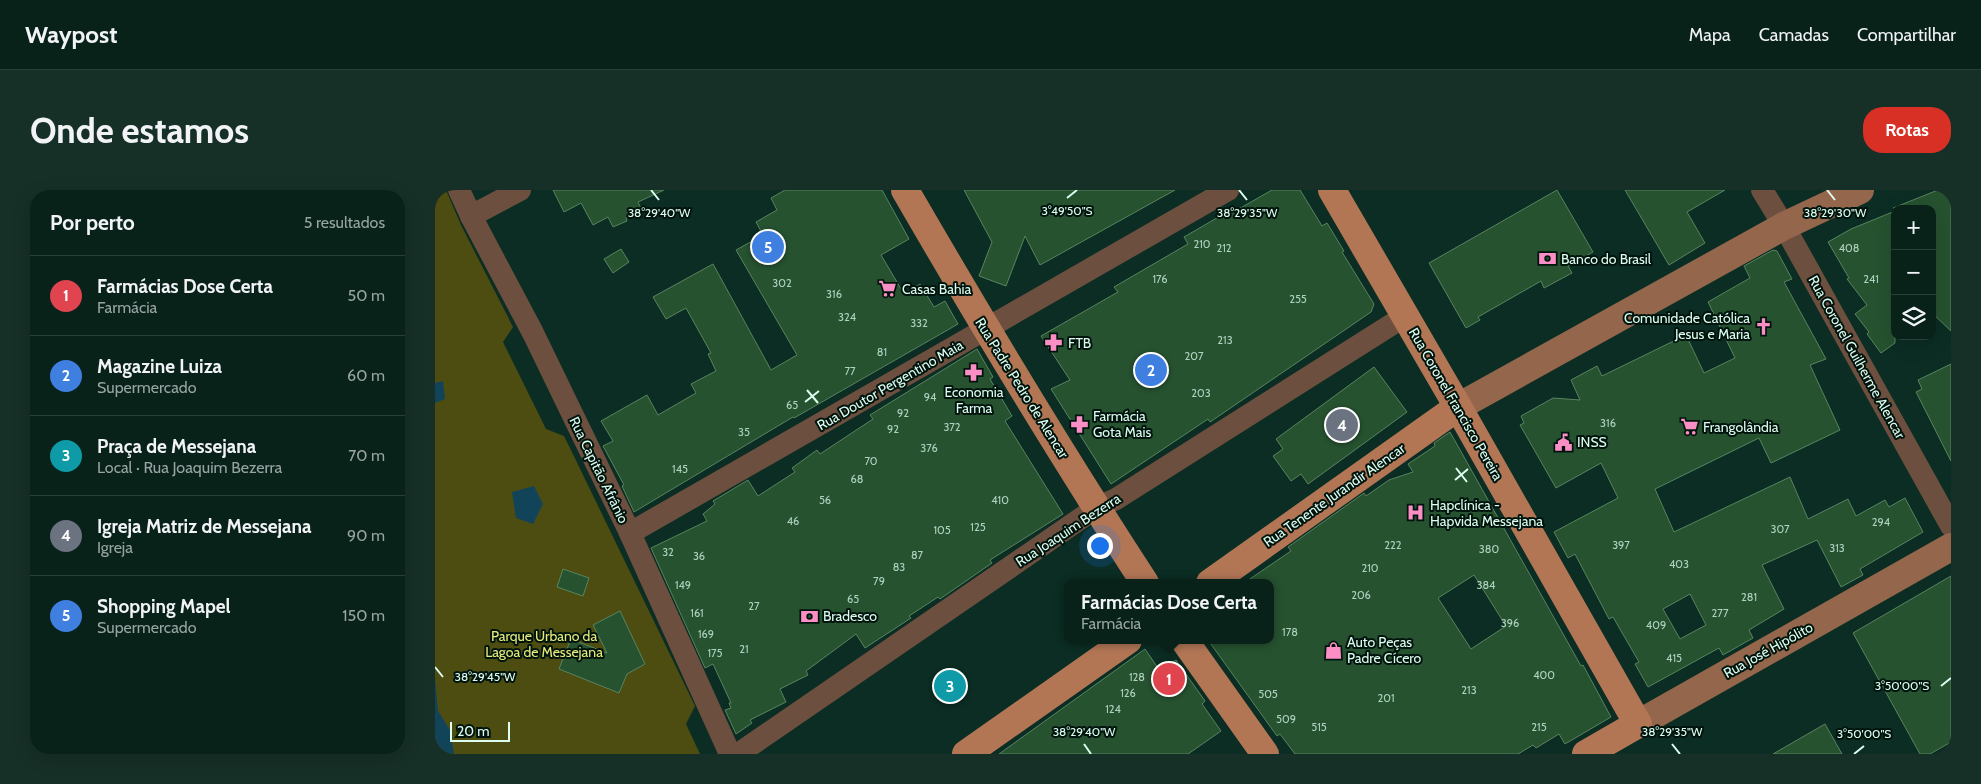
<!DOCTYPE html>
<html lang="pt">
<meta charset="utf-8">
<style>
body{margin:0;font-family:Cabin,sans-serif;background:#162f27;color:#f1f3f6}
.controls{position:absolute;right:15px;top:15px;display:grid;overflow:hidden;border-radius:10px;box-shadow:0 5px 20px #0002}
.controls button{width:45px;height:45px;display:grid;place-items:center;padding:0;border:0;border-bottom:1px solid #293f39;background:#08221a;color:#f1f3f6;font:25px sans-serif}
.scale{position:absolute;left:15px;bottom:12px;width:60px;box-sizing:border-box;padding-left:5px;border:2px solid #ddfdf0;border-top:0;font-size:14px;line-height:18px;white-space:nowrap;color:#ddfdf0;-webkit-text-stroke:4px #00140d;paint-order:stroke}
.you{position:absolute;left:664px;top:355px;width:18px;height:18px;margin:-12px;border:4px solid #fff;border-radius:50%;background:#1a73e8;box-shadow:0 0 0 8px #1a73e833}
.badge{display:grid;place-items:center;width:32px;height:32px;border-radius:50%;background:#d93025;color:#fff;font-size:16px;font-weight:700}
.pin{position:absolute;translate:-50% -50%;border:2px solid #fff;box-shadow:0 1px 5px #0006}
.popup{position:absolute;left:629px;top:389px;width:210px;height:65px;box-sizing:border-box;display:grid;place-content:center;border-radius:10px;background:#08221a;filter:drop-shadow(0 1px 4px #0005);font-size:16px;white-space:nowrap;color:#98a4a2}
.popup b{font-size:19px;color:#f1f3f6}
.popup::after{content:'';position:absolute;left:50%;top:100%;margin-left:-10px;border:10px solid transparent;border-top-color:#08221a}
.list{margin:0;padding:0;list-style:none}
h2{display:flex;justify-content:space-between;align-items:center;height:65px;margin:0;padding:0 20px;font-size:21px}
h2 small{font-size:16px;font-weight:400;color:#98a4a2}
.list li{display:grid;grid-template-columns:32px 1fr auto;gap:15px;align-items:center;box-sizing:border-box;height:80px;padding:0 20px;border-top:1px solid #293f39}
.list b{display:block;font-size:19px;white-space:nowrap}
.list p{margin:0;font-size:16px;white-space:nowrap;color:#98a4a2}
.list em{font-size:16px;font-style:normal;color:#98a4a2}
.icon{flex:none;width:28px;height:28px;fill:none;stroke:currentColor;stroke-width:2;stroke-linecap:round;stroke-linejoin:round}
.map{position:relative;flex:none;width:1516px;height:564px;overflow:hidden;border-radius:20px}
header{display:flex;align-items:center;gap:30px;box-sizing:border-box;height:70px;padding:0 25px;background:#08221a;border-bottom:1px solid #293f39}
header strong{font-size:24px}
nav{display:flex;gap:28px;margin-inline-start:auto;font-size:18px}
.intro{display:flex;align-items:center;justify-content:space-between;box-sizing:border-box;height:120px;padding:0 30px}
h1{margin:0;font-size:35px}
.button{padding:12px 22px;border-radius:20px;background:#d93025;color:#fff;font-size:18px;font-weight:700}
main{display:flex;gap:30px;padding:0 30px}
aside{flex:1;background:#08221a;border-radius:20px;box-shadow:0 5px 20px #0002}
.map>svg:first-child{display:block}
.green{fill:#4d4d12}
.water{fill:#124459}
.building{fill:#265230;stroke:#588460;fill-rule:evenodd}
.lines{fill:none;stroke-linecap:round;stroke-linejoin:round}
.street{stroke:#6d4f3f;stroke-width:22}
.secondary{stroke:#94664c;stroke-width:28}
.primary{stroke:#b27655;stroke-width:28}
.ticks{fill:none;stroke:#ddfdf0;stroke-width:2}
.labels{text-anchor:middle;stroke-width:4;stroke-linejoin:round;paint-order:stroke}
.number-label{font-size:11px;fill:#afd2c0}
.poi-label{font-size:14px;fill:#ddfdf0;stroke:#00140d;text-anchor:start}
.street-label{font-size:14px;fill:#ddfdf0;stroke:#00140d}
.park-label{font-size:14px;fill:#e8ea7b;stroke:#00140d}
.ticks-label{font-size:12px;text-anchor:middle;fill:#ddfdf0;stroke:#00140d;stroke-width:4;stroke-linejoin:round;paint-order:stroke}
</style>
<header>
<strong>Waypost</strong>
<nav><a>Mapa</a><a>Camadas</a><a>Compartilhar</a></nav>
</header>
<div class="intro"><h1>Onde estamos</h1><a class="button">Rotas</a></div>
<main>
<aside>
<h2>Por perto<small>5 resultados</small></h2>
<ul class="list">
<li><span class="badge" style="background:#e0444e">1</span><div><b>Farmácias Dose Certa</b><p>Farmácia</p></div><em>50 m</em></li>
<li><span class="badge" style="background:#3f7fe0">2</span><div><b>Magazine Luiza</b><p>Supermercado</p></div><em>60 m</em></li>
<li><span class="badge" style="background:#0f9aa8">3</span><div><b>Praça de Messejana</b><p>Local · Rua Joaquim Bezerra</p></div><em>70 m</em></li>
<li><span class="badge" style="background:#6b7280">4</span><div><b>Igreja Matriz de Messejana</b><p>Igreja</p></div><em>90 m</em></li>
<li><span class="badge" style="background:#3f7fe0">5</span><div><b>Shopping Mapel</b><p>Supermercado</p></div><em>150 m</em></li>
</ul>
</aside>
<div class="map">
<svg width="1516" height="564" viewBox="0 0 1516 564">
<rect width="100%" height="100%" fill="#0b2d23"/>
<!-- green -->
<path class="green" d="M0,0H11L26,35L78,137L68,152L111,239L129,246L134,256L260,516L251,534L265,564H0Z"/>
<!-- water -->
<g class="water">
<path d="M8,191L10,209L0,213V193Z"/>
<path d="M99,296L108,314L98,334L81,328L77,302Z"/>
<path d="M0,487L3,521L15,540L19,564H0Z"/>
</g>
<!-- building -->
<g class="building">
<path d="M118,0H229L203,12L207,20L191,28L192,31L178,37L173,27L158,35L146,13L129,22Z"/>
<path d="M350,0H447L474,49L446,65L469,104L485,94L499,117L510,111L523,134L359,228L358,227L199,322L187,296L189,295L168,256L178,251L166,231L212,205L223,225L261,203L256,194L281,181L273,164L276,163L251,118L231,129L218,107L278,74L336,180L362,165L301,60L328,45L321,32L342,20L336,8Z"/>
<path d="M529,0H740L605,75L590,46L571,96L544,86L557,52Z"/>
<path d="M837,0H865L887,36L892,33L909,61L907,62L939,114L936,122L775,232L773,229L676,294L616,199L635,190L606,146L683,102L679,97L753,54L749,47L787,25L788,28Z"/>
<path d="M1122,0L1158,62L1133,76L1137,83L1109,98L1106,91L1043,127L1045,130L1031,138L994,73Z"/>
<path d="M1190,0H1290L1252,22L1270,53L1234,75Z"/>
<path d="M1503,0H1516V141L1497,123V19L1458,18Z"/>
<path d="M1460,21V153L1446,163L1432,144L1434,142L1420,124L1432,115L1412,89L1414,88L1393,52L1416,39Z"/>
<path d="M186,59L194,72L178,83L169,69Z"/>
<path d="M1338,60L1342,61L1357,89L1349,92L1391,169L1375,175L1405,240L1336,273L1324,248L1220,299L1239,342L1355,287L1373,329L1413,309L1421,326L1450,310L1454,317L1470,308L1488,342L1425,379L1428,385L1406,397L1382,350L1327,375L1349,419L1314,440L1318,448L1288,465L1284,458L1213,497L1200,474L1204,472L1178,427L1174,429L1140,364L1133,368L1119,342L1183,308L1166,273L1121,298L1085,235L1089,233L1086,226L1118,208L1145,210L1136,190L1162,176L1167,186L1251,145L1269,183L1300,168L1273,112L1315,88L1309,76ZM1255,404L1271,435L1245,449L1228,419Z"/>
<path d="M542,159L558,187L555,189L577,226L570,231L628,324L555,370L557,373L505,409L503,407L474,426L476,428L430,458L421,444L371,481L373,485L345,499L351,512L315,530L317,533L301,544L290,520L296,518L294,513H296L278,474L270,478L216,358L272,331L268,324L280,314L278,311L313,290L323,306L360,282L357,278L382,260L385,264L438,229L435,225Z"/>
<path d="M1516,174V271L1481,202L1487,199L1483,190Z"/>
<path d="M939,177L972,222L873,294L866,284L856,291L838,266L848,259L841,249Z"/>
<path d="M1015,242L1146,476L1148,475L1176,527L1130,554L1124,544L1101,558L1098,555L1083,564H860L845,544L842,546L773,450H835V393H809L856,361L853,357L929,303L931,306L954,290L978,282L973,274L1000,256L999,253ZM1039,385L1071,436L1036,459L1003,408Z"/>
<path d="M128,379L154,388L148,406L122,397Z"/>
<path d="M1516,386V552L1495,564H1485L1418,443Z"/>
<path d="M185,421L210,474L192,484L184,503L124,479L136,449L172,463L158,435Z"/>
<path d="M710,459L725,481L741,470L770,511L767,514L786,541L753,564H564Z"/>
<path d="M1390,534L1407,564H1338Z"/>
</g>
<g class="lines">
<!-- street -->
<g class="street">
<path d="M24,0L36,26L98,143L195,343L295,564"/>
<path d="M1327,0L1349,36L1516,336"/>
<path d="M36,26L85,0"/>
<path d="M195,343L793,0"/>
<path d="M303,564L661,318L681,309L970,126"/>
</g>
<!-- secondary -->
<g class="secondary">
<path d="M1023,217L1349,36L1425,0"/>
<path d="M1203,534L1516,357"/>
</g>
<!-- primary -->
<g class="primary">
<path d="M470,0C547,133 626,264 710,393"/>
<path d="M897,0L1023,217L1203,534L1151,564"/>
<path d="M775,393L1023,217"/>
<path d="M749,450L830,564"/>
<path d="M531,564L693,450"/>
</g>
</g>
<!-- ticks -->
<path class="ticks" d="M216,0L224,10M804,0L812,10M1392,0L1400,10M632,8L642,0M372,200L383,213M370,212L384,201M1021,278L1032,292M1020,290L1033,279M0,477L8,487M1506,496L1516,488M649,554L656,564M1237,554L1245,564M1419,564L1429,556"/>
<!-- icons -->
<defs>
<symbol id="bank-bare" viewBox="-9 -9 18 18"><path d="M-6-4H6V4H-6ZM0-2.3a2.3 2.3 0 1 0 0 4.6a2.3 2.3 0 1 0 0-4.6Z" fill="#fb8fc5" stroke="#00140d" stroke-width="2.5" paint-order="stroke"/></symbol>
<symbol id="supermarket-bare" viewBox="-9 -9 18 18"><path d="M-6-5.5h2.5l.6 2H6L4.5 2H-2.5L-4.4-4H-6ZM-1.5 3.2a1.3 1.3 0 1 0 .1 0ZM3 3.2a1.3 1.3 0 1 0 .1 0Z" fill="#fb8fc5" stroke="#00140d" stroke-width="2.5" paint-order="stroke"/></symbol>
<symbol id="church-bare" viewBox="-9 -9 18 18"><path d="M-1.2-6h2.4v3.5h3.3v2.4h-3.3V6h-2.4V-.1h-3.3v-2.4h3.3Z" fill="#fb8fc5" stroke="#00140d" stroke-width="2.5" paint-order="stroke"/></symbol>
<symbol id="pharmacy-bare" viewBox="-9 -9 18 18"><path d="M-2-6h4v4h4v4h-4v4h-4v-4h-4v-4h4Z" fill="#fb8fc5" stroke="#00140d" stroke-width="2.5" paint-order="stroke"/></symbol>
<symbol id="civic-bare" viewBox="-9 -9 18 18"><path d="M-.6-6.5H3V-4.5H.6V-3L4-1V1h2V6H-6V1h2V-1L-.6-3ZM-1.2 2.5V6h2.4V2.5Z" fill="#fb8fc5" stroke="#00140d" stroke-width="2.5" paint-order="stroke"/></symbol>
<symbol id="hospital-bare" viewBox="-9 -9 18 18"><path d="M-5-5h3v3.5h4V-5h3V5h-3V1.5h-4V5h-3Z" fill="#fb8fc5" stroke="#00140d" stroke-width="2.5" paint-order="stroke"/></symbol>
<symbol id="shop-bare" viewBox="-9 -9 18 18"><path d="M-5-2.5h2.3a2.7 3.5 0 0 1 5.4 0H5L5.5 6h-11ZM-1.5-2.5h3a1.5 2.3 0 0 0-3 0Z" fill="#fb8fc5" stroke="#00140d" stroke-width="2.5" paint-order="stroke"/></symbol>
</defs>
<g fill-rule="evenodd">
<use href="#bank-bare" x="1100" y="56" width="25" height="25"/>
<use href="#supermarket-bare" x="440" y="86" width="25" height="25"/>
<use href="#church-bare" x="1316" y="124" width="25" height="25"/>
<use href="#pharmacy-bare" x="606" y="140" width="25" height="25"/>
<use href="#pharmacy-bare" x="526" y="170" width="25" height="25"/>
<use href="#pharmacy-bare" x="632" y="222" width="25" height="25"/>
<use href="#supermarket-bare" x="1242" y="224" width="25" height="25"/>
<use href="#civic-bare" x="1116" y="240" width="25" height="25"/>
<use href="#hospital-bare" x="968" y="310" width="25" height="25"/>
<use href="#bank-bare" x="362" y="414" width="25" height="25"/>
<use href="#shop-bare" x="886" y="448" width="25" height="25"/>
</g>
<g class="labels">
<!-- number labels -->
<g class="number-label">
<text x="767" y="58">210</text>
<text x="789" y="62">212</text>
<text x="1414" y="62">408</text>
<text x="725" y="93">176</text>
<text x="1436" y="93">241</text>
<text x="347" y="97">302</text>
<text x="399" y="108">316</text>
<text x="863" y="113">255</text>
<text x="412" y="131">324</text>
<text x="484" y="137">332</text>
<text x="790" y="154">213</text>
<text x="447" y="166">81</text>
<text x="759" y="170">207</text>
<text x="415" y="185">77</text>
<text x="766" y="207">203</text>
<text x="495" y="211">94</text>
<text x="357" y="219">65</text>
<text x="468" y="227">92</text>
<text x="1173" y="237">316</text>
<text x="517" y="241">372</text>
<text x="458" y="243">92</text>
<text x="309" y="246">35</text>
<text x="494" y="262">376</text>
<text x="436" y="275">70</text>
<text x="245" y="283">145</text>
<text x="422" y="293">68</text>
<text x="390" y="314">56</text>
<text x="565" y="314">410</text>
<text x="358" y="335">46</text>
<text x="1446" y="336">294</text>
<text x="543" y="341">125</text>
<text x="1345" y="343">307</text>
<text x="507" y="344">105</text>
<text x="958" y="359">222</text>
<text x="1186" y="359">397</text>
<text x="1402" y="362">313</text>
<text x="1054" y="363">380</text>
<text x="233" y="366">32</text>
<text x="482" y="369">87</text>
<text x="264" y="370">36</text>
<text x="1244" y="378">403</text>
<text x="464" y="381">83</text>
<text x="935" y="382">210</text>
<text x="444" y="395">79</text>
<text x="248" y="399">149</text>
<text x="1051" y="399">384</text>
<text x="926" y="409">206</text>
<text x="1314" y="411">281</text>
<text x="418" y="413">65</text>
<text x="319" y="420">27</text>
<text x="262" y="427">161</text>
<text x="1285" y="427">277</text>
<text x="1075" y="437">396</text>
<text x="1221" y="439">409</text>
<text x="855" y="446">178</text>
<text x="271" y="448">169</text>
<text x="309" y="463">21</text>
<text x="280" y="467">175</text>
<text x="1239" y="472">415</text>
<text x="1109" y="489">400</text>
<text x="702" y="491">128</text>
<text x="1034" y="504">213</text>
<text x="693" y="507">126</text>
<text x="833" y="508">505</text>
<text x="951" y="512">201</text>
<text x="678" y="523">124</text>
<text x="851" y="533">509</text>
<text x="884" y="541">515</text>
<text x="1104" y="541">215</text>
</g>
<!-- poi labels -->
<g class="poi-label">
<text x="1126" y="74">Banco do Brasil</text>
<text x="467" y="104">Casas Bahia</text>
<text x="1315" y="133" text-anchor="end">Comunidade Católica<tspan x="1315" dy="16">Jesus e Maria</tspan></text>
<text x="633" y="158">FTB</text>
<text x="539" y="207" text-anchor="middle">Economia<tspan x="539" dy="16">Farma</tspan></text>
<text x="658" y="231">Farmácia<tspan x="658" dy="16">Gota Mais</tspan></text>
<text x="1268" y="242">Frangolândia</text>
<text x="1142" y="257">INSS</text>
<text x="995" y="320">Hapclínica -<tspan x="995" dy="16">Hapvida Messejana</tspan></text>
<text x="388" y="431">Bradesco</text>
<text x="912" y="457">Auto Peças<tspan x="912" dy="16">Padre Cícero</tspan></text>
</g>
<!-- street labels -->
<g class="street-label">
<text transform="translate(1422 167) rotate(61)" y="5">Rua Coronel Guilherme Alencar</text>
<text transform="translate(455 195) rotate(-30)" y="5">Rua Doutor Pergentino Maia</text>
<text transform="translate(587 198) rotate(58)" y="5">Rua Padre Pedro de Alencar</text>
<text transform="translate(1021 214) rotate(60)" y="5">Rua Coronel Francisco Pereira</text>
<text transform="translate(164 280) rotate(64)" y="5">Rua Capitão Afrânio</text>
<text transform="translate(899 305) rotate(-35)" y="5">Rua Tenente Jurandir Alencar</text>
<text transform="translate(633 340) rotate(-33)" y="5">Rua Joaquim Bezerra</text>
<text transform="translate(1333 460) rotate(-29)" y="5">Rua José Hipólito</text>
</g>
<!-- park labels -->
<g class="park-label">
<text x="109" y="451">Parque Urbano da<tspan x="109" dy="16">Lagoa de Messejana</tspan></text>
</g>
</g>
<g class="ticks-label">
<text x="632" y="25">3°49'50"S</text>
<text x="1400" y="27">38°29'30"W</text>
<text x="224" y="27">38°29'40"W</text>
<text x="812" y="27">38°29'35"W</text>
<text x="50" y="491">38°29'45"W</text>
<text x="1467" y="500">3°50'00"S</text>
<text x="649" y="546">38°29'40"W</text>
<text x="1237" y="546">38°29'35"W</text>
<text x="1429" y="548">3°50'00"S</text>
</g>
</svg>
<div class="controls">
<button>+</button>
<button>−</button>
<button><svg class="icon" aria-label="layers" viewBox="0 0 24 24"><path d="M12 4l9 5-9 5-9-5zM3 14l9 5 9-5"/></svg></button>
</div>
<div class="scale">20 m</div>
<div class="you"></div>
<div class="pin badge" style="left:734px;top:489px;background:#e0444e">1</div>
<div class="popup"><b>Farmácias Dose Certa</b>Farmácia</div>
<div class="pin badge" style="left:716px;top:180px;background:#3f7fe0">2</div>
<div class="pin badge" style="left:515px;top:496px;background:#0f9aa8">3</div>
<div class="pin badge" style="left:907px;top:235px;background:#6b7280">4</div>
<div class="pin badge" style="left:333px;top:57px;background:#3f7fe0">5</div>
</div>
</main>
